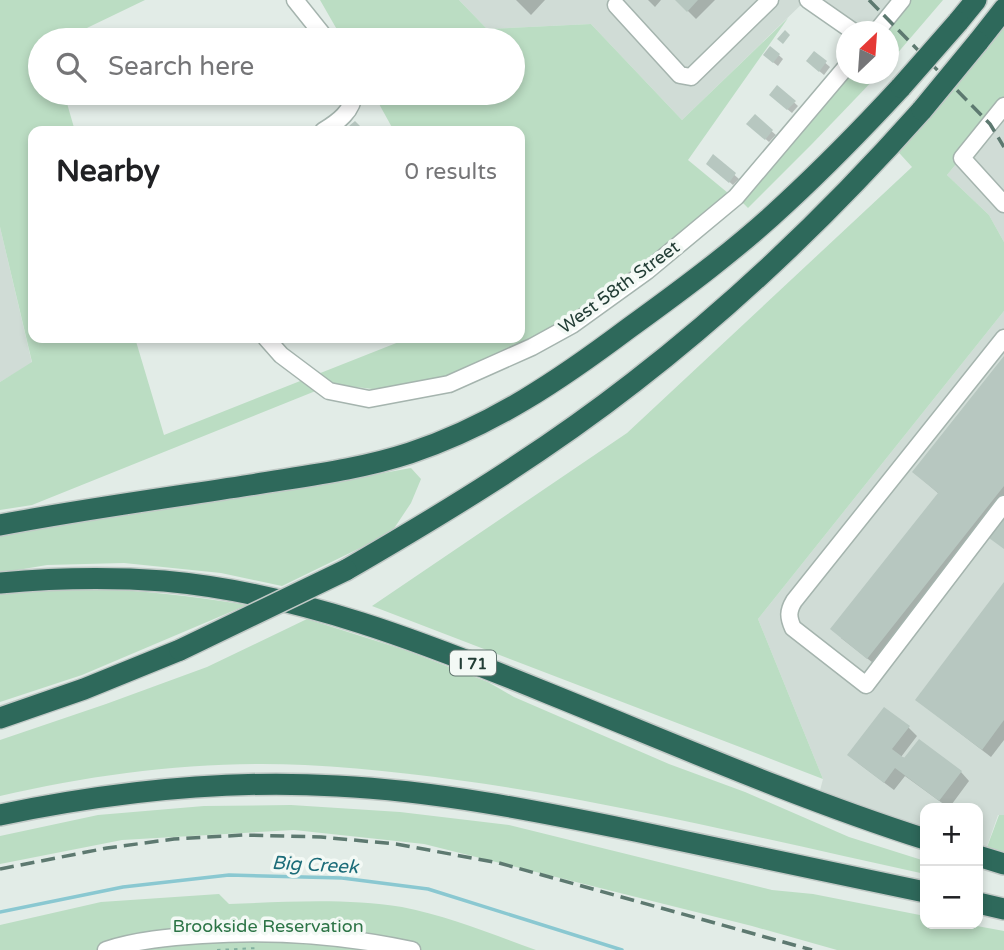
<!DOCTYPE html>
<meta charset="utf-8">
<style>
body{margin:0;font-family:"Varela Round",sans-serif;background:#f6f6f6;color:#202124}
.controls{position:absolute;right:21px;bottom:21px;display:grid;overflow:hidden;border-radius:14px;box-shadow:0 4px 10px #0003}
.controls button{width:63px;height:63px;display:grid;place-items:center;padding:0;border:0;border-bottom:2px solid #e0e0e0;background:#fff;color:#202124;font:35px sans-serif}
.compass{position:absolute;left:836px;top:21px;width:63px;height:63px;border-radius:50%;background:#fff;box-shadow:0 4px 10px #0003;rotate:25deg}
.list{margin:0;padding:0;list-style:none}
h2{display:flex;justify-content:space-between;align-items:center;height:91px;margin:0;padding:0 28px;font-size:30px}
h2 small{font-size:23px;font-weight:400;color:#757577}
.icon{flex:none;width:38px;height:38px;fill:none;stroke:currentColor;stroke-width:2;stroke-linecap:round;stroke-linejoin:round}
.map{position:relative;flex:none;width:1004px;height:950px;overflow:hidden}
.search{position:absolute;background:#fff;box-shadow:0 4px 10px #0003;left:28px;top:28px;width:497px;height:77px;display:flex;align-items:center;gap:18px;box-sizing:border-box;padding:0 24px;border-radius:38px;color:#757577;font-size:26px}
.panel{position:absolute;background:#fff;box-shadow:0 4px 10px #0003;left:28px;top:126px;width:497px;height:217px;border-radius:14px}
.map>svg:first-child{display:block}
.built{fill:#d0dcd6}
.green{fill:#bbddc3}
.shadow{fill:#0003}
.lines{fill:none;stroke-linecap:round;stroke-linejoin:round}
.stream{stroke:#8ac8d1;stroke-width:3.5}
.building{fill:#b7c7c0}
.minor-casing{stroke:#a5b4ae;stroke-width:19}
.highway-casing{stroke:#c1c9c6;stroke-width:24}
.path{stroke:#83b0a0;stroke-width:2;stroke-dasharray:3.5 5;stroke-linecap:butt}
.minor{stroke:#fff;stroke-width:16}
.highway{stroke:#2e695b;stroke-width:21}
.rail{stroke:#5d7970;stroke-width:3.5;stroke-dasharray:14 7;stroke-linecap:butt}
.highway-bridge-casing{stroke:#c1c9c6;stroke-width:24;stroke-linecap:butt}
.highway-bridge{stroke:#2e695b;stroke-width:21}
.labels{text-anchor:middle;stroke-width:7;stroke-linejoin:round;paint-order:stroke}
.shield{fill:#f3f9f5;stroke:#61756f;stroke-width:2}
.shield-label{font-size:16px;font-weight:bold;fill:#223d35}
.street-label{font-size:18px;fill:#223d35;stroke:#f3f9f5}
.park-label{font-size:18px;fill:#2c7446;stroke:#f3f9f5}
.water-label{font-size:19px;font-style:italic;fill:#1c6c79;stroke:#f3f9f5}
</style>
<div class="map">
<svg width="1004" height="950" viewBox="0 0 1004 950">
<rect width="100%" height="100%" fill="#e2ece7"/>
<!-- built -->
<g class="built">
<path d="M459,0H806L682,120L591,24L487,29Z"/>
<path d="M808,0H902L876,32L854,31Z"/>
<path d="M1004,106V242L989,215L947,175Z"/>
<path d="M0,227L32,363L0,382Z"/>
<path d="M1004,311V815H998L983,858L978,856V808H925V839L817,802L823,779L758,619Z"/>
</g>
<!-- green -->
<g class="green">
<path d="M0,0H145L62,40H40V93H64L75,131H33V338H135L164,435L409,338H520V131H394L373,93H513V40H343L320,0H459L487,29L591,24L682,120L788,18L688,160L728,193L650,258L553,329L458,373L431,382L372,389L333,384L32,505L0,510V382L32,362L0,227Z"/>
<path d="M907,0H943L889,63L888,32H881Z"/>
<path d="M1004,9V106L947,175L989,215L1004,242V311L758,619L823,779L372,606L627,433L912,167L891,144Z"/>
<path d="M846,73L879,74L811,145L748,208L740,200Z"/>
<path d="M411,468L421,479L411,503L391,533L282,586L221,573L124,563L47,565L0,573V533L120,512L289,490Z"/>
<path d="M81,589C137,589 191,596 247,605L82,675L0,702V594Z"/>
<path d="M307,619L405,650L488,682L514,697L669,764L745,792L849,837L925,861V874C721,830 514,776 305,765C204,760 98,773 0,796V740L106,704L207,667Z"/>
<path d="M291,805L400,812L509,825L772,890L813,894L925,916V924H966L1004,931V950H837L752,926L424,844L294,830L122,840L0,864V836L98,815L204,806Z"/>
<path d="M999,815H1004V864L983,858Z"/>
<path d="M219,894L229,904C286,902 345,898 402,907C448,916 492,934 536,950H0V925L101,902Z"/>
</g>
<!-- shadow -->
<g class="shadow">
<path d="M516,0H545L531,15Z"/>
<path d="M648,0H661L655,7Z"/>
<path d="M677,0H715L696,19Z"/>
<path d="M771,48L783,59L778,66L769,59Z"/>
<path d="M814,53L830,67L824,75L812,65Z"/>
<path d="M777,87L798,106L792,113L775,99Z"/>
<path d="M755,117L776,135L769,142L749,124Z"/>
<path d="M714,157L739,179L733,185L712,167Z"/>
<path d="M1004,359V506L877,666L841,638L939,494L914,472Z"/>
<path d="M1004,584V740L991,757L917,700Z"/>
<path d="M908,727L917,736L901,757L961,772L969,781L949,808L905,776L894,790L858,763Z"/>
</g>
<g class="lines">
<!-- stream -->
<path class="stream" d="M0,912L123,887L229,875L342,878L428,889L622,950"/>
</g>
<!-- building -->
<g class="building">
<path d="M675,0H698L687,12Z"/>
<path d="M785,30L790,35L783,44L777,39Z"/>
<path d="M770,46L780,54L773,63L763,55Z"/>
<path d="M814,51L827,61L819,72L806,61Z"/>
<path d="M777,85L796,101L787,110L769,95Z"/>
<path d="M755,114L773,130L765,140L746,124Z"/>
<path d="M355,121L365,131H343Z"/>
<path d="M713,154L736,173L729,183L706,164Z"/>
<path d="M1004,356V486L867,659L830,629L938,493L912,472Z"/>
<path d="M1004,518V549L989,538Z"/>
<path d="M1004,582V720L982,750L915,700Z"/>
<path d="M884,707L910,726L892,749L904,758L919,739L962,771L939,801L895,768L884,783L847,755Z"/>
</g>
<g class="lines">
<defs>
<g id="minor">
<path d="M295,0L327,40"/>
<path d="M808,0L854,32"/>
<path d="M616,5L680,75L691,77L770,0"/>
<path d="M876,32L902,0"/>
<path d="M1004,106L962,158L1004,204"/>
<path d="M323,131C338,122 353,111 354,93"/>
<path d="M266,338L281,355L329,391L369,399L449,384L532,347L572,325L647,271L736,197L846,67"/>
<path d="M1004,338L794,601C788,611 788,617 793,628L866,685L1004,504"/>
<path d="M106,950C137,940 170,937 202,935C273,930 342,935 412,950"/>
</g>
<g id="highway">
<path d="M958,22L976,0"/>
<path d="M978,42L1004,9"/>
<path d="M0,525C83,509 167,498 250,485C304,476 358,470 410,453C492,426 561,379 629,328C683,289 737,249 786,203C826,166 864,127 901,87"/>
<path d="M346,570C446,512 543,453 634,382C739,301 834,209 922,110"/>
<path d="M0,583C55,578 109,577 164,581C299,593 426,643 550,694C674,744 797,798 925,839"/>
<path d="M0,718L84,689L180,650"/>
<path d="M0,815C111,792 224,779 337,786C438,791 536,811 635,831C732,851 829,871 925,892"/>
<path d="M978,856L1004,864"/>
<path d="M978,903L1004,909"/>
</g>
</defs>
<!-- minor casing -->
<use href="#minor" class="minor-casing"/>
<!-- highway casing -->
<use href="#highway" class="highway-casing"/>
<!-- path -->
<path class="path" d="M217,950L258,948"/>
<!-- minor -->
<use href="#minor" class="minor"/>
<!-- highway -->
<use href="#highway" class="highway"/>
<!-- rail -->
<g class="rail">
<path d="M869,0L990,124L1004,147"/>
<path d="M0,869L107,848L174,839L244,835L321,837L396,844L499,863L812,950"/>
</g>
<defs>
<g id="highway-bridge">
<path d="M901,87L958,22"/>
<path d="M922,110L978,42"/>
<path d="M180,650L346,570"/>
</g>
</defs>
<!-- highway-bridge casing -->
<use href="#highway-bridge" class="highway-bridge-casing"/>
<!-- highway-bridge -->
<use href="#highway-bridge" class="highway-bridge"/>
</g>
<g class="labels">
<!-- shield labels -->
<rect class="shield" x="450" y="650.5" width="46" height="25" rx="5"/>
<g class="shield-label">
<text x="473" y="669">I 71</text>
</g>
<!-- street labels -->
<g class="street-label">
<text transform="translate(619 287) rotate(-36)" y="6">West 58th Street</text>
</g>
<!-- park labels -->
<g class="park-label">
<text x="268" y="932">Brookside Reservation</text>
</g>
<!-- water labels -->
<g class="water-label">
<text transform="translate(315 864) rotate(3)" y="7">Big Creek</text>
</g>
</g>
</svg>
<div class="controls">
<button>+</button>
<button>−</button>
</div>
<svg class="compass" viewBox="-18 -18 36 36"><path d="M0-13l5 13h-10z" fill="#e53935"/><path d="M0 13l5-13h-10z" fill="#757577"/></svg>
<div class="search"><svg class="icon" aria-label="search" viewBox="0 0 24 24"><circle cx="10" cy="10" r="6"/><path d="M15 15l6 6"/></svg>Search here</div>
<section class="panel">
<h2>Nearby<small>0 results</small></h2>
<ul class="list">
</ul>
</section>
</div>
